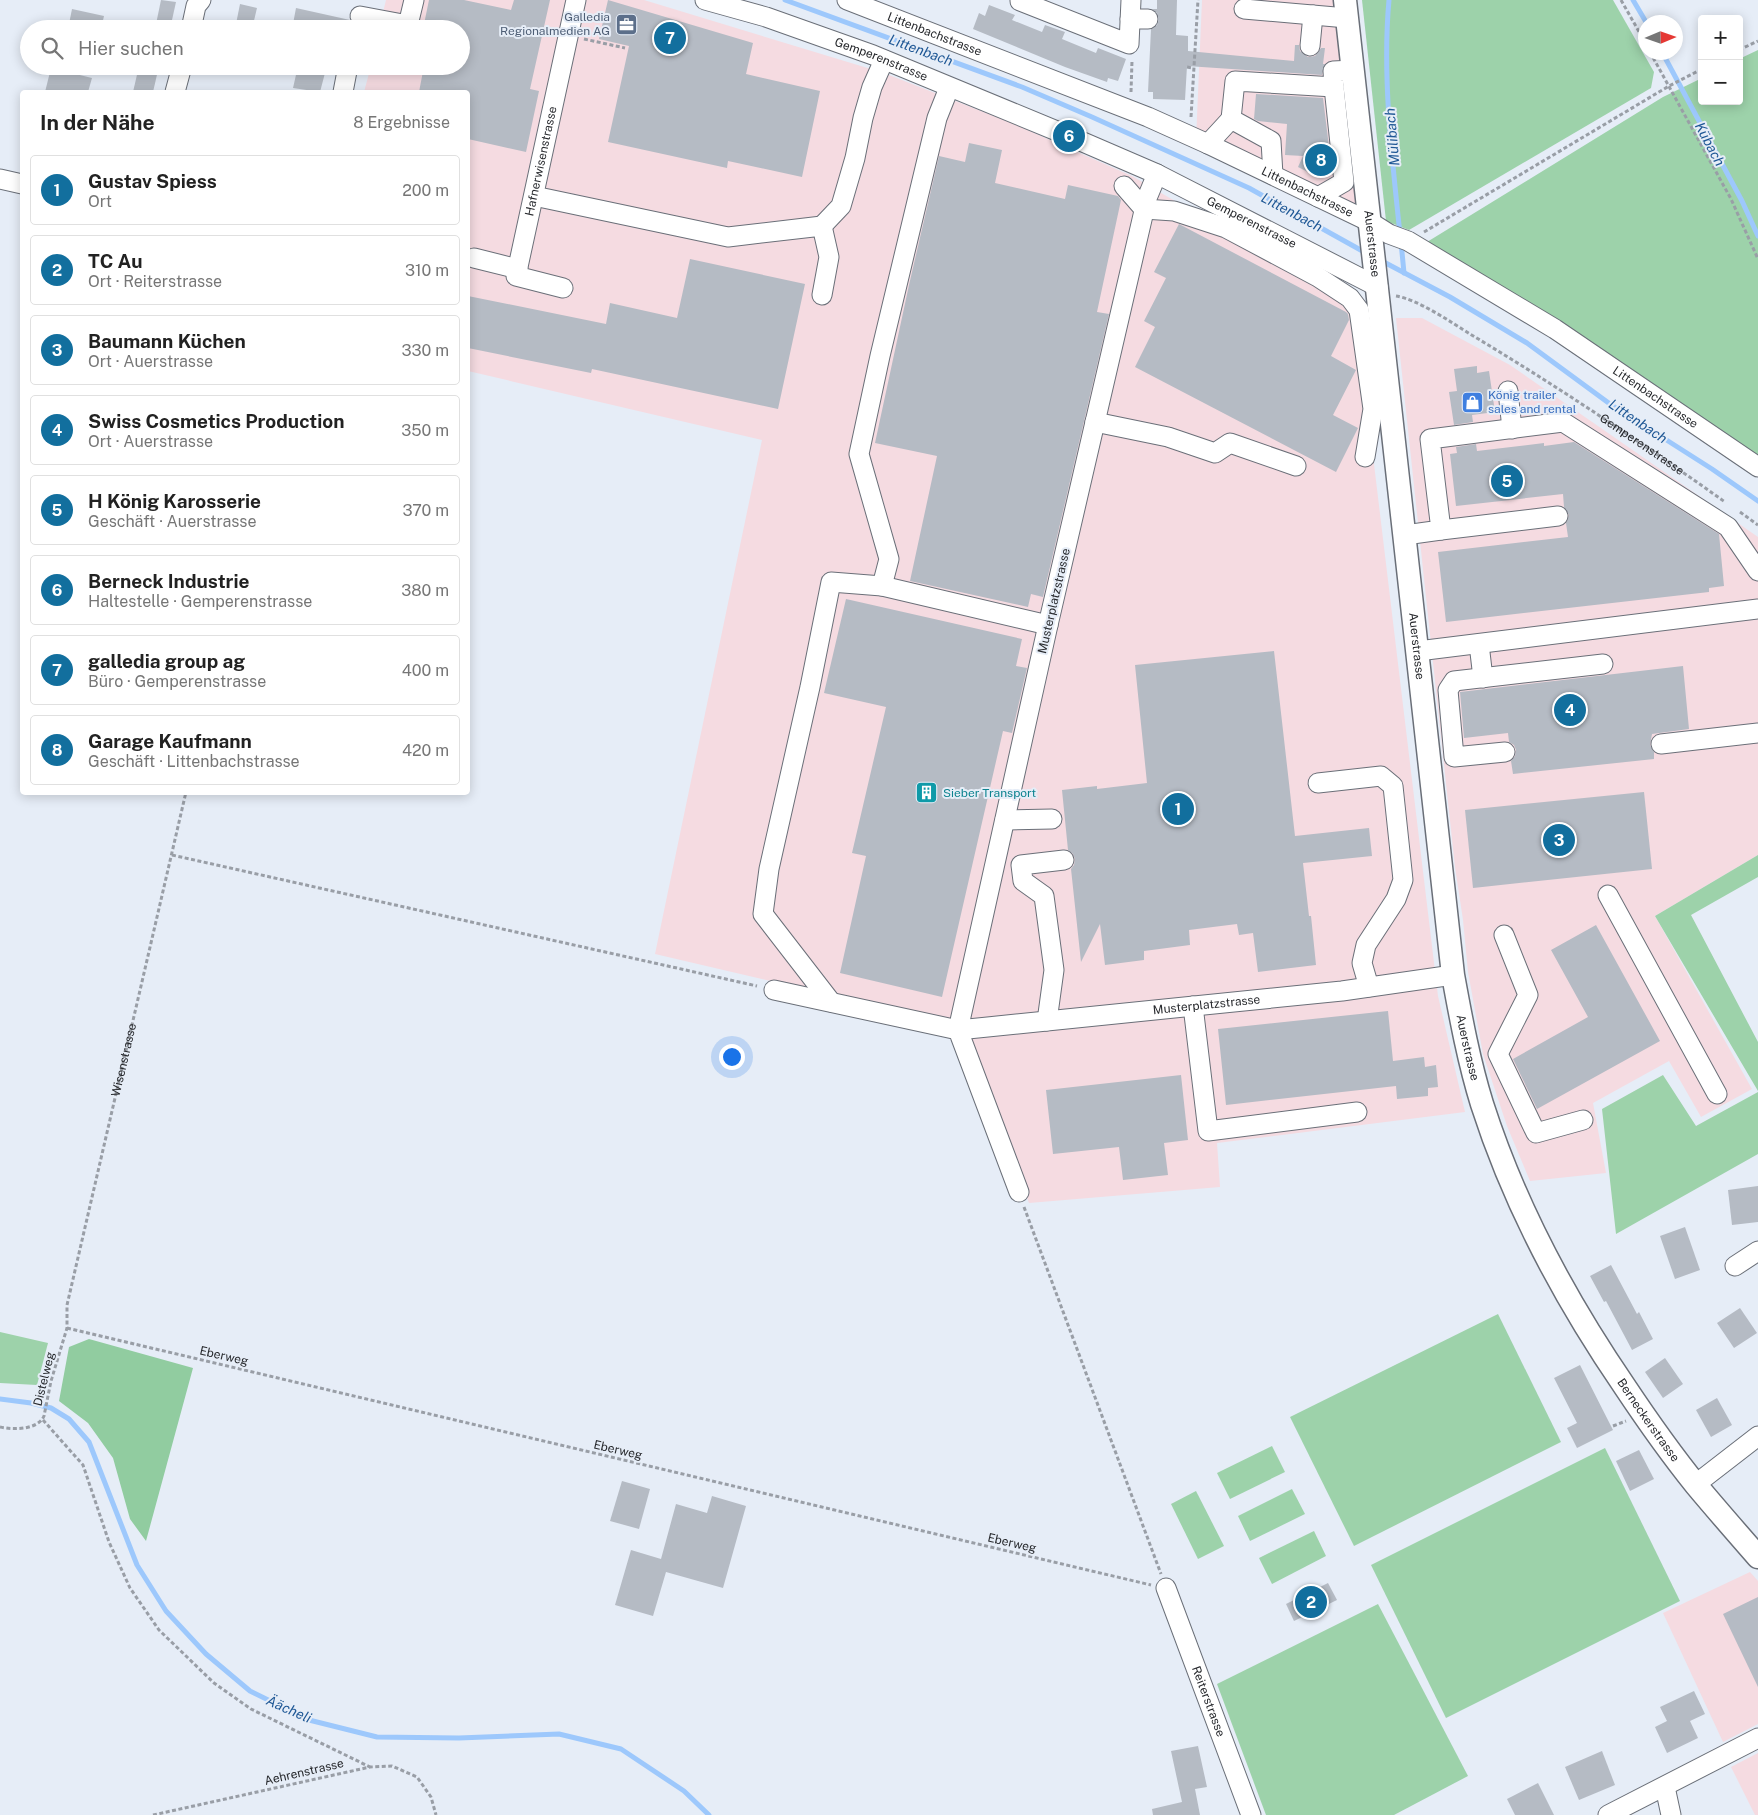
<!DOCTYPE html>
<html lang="de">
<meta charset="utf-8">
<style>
body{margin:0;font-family:"Public Sans",sans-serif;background:#f2f2f2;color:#222}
.controls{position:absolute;right:15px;top:15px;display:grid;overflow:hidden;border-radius:5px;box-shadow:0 2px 12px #0003}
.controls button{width:45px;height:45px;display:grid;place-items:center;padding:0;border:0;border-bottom:1px solid #e0e0e0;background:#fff;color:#222;font:25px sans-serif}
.compass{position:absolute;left:1638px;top:15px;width:45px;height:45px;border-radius:50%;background:#fff;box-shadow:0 2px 12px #0003;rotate:88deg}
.you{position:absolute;left:731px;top:1056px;width:18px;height:18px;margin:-12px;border:4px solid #fff;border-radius:50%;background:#1a73e8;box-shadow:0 0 0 8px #1a73e833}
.badge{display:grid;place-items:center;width:32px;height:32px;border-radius:50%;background:#126f9e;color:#fff;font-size:16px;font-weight:700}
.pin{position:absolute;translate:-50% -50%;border:2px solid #fff;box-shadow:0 1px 5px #0006}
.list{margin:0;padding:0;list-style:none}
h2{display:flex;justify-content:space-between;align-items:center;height:65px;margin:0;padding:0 20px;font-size:21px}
h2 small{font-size:16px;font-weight:400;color:#767676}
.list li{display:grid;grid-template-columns:32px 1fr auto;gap:15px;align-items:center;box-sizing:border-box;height:70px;margin:0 10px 10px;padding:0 10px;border:1px solid #e0e0e0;border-radius:5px}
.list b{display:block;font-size:19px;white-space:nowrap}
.list p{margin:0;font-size:16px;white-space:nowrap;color:#767676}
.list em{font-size:16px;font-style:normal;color:#767676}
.icon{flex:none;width:28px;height:28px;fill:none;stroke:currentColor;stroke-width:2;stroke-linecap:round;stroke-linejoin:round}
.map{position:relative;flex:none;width:1758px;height:1815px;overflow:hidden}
.search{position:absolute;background:#fff;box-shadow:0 2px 12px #0003;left:20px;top:20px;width:450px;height:55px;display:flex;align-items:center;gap:12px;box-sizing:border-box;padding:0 18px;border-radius:28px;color:#767676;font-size:19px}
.panel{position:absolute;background:#fff;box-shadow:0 2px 12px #0003;left:20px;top:90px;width:450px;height:705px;border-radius:5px}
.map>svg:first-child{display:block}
.industrial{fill:#f5dbe1}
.green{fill:#9dd2aa}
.forest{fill:#91cca0}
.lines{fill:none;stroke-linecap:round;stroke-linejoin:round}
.stream{stroke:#9dc8fc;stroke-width:5}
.building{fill:#b5bbc4}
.minor-casing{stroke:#6a6f78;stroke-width:21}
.major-casing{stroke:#6a6f78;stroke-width:25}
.path{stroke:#999ea6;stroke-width:3;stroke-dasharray:4 2.5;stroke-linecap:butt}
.minor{stroke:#fff;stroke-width:19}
.major{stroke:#fff;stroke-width:22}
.labels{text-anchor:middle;stroke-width:4;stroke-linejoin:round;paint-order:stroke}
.service-label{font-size:12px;fill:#4e5e75;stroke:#e6edf7;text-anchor:end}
.street-label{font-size:12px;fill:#27292d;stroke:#e6edf7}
.shop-label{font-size:12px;fill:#366cbe;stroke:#e6edf7;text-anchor:start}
.culture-label{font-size:12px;fill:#0d838f;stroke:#e6edf7;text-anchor:start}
.water-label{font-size:14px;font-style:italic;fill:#1e5795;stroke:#e6edf7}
</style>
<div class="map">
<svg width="1758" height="1815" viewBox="0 0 1758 1815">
<rect width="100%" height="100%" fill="#e6edf7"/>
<!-- industrial -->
<g class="industrial">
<path d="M386,0H644L884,73L1009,122L1132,176L1355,306L1438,996L1465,1112L1217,1143L1220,1187L1029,1203L962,1026L655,954L762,440L468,371V92H364L371,66H461V29H379Z"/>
<path d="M1202,0H1345L1370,222L1196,140Z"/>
<path d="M1396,318H1422L1510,365L1758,537V855L1655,916L1752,1089L1701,1117L1669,1061L1593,1103L1606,1173L1530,1181L1507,1126L1483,1054L1468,972L1463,920L1455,867Z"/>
<path d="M1750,1572L1758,1581V1724L1723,1742L1663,1613Z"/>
<path d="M1758,1753V1815H1755L1731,1767Z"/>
</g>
<!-- green -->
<g class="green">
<path d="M1362,0H1613L1654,72L1651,88L1409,230L1386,221Z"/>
<path d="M1758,50V459L1668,394L1427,242L1663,97L1702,78V101H1739V59Z"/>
<path d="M1758,855V877L1691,915L1758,1042V1091L1655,916Z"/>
<path d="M1663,1075L1696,1126L1758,1092V1154L1616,1234L1602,1109Z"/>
<path d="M1498,1314L1561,1442L1354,1546L1290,1417Z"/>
<path d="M0,1332L48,1343L37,1385L0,1383Z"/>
<path d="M1272,1446L1285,1472L1230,1499L1217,1473Z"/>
<path d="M1605,1448L1680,1601L1446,1718L1371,1565Z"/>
<path d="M1292,1489L1305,1514L1250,1541L1238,1516Z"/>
<path d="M1196,1491L1224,1546L1198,1559L1171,1504Z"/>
<path d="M1314,1531L1326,1556L1272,1584L1259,1558Z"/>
<path d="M1378,1604L1468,1776L1394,1815H1266L1217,1684Z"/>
</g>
<!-- forest -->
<path class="forest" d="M89,1339L193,1368L146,1541L130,1519L113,1458L88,1423L59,1401L69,1347Z"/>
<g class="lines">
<!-- stream -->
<g class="stream">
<path d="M785,0L1022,87L1092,117L1249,188L1366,253"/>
<path d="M1389,0C1382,76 1392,158 1400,234"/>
<path d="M1633,0L1646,22"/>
<path d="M1662,52L1742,201L1758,236"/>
<path d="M1401,242L1404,273"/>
<path d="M1380,260L1450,297L1527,343L1610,404L1712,469L1758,501"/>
<path d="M0,1399L31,1403L51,1408L69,1419L89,1442L137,1565L166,1611L206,1654L250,1691L309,1720L377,1737L459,1738L559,1734L621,1749L684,1791L709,1815"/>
</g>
</g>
<!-- building -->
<g class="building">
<path d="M161,0L176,2L170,29H155Z"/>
<path d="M429,0H464L511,10L514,0H550L530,89L539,91L526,152L468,139V92H419L424,66H461V29H423Z"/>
<path d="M608,0L753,43L746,74L820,91L802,177L728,161L727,168L608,142L629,46L599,39Z"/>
<path d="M1157,0H1177L1176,35L1188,36V51L1294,61L1295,45H1299L1300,51L1308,57L1315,56L1321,48H1325L1323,64H1325L1322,75L1187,66L1185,100L1153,99V92H1148L1151,29L1157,25L1159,19L1157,13L1152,9H1157Z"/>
<path d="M240,4L257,8L252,29H235Z"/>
<path d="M989,5L1015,15L1012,20L1042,32L1045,25L1065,32L1062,39L1096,53L1098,48L1126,59L1118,81L1108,78L1107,82L1065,67L973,29L979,13L985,16Z"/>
<path d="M296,8L350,20L353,25L361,29H300V26L293,24Z"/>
<path d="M72,9L104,16L101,29H68Z"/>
<path d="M139,66H159L153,92H133Z"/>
<path d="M298,66L318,68V71L325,73L320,92L293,88Z"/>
<path d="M51,68L92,78L88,92H45Z"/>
<path d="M1256,94L1323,98L1332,171L1320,178L1298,167L1303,156L1285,155L1287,124L1258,121L1254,119Z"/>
<path d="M969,143L1002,150L995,183L1065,199L1068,185L1118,196L1121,200L1097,312L1109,314L1043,597L1031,594L1028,607L910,581L937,456L875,443L909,285L939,156L965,162Z"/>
<path d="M1179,224L1346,312L1348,314L1349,320L1331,356L1356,370L1333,415L1358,428L1336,472L1135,367L1155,327L1144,321L1166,278L1154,272Z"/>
<path d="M690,259L805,284L778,409L592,369L591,373L468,348V296L606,324L610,303L677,318Z"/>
<path d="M1477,366V373L1489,371L1495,412L1472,415L1473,422L1454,425L1449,392L1457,391L1454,369Z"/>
<path d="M1574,442L1719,534L1724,586L1709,588V592L1446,622L1438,552L1568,537L1566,523L1569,515L1564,507L1563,494L1456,506L1450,454L1457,453L1456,447L1476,444L1477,451L1544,443V446Z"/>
<path d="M846,599L1022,639L1016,666L1027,668L1012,733L1003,731L942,997L840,973L866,856L852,853L886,707L824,693Z"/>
<path d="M1274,651L1295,836L1369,828L1372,856L1303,863L1309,916H1311L1316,965L1258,972L1253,933L1239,935L1237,924L1189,930L1190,945L1144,951V960L1105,965L1100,924L1081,962L1071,869L1074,865L1075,859L1073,854L1068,850L1062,790L1097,786V789L1147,783L1135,665Z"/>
<path d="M1683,666L1689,729L1652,734L1650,745L1654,752V759L1513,774L1511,761L1515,756L1516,750L1514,745L1509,742L1508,733L1464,738L1460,692Z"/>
<path d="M1644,792L1652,869L1473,888L1465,810Z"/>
<path d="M1596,925L1660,1041L1537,1109L1513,1059L1588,1017L1551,950Z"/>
<path d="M1388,1011L1393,1061L1424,1057L1425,1067L1436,1065L1438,1087L1428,1088V1096L1397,1099L1396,1086L1226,1105L1218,1029Z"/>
<path d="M1181,1075L1188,1140L1164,1143L1168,1175L1123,1180L1119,1147L1053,1154L1046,1090Z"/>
<path d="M1758,1186V1222L1732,1225L1728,1190Z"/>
<path d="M1685,1227L1700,1270L1675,1279L1660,1236Z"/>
<path d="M1611,1265L1637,1314L1639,1312L1653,1339L1632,1350L1606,1301L1604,1302L1590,1276Z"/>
<path d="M1740,1308L1757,1333L1734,1348L1717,1323Z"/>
<path d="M1665,1358L1683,1384L1663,1398L1645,1372Z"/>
<path d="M1580,1365L1613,1430L1577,1448L1567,1428L1577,1423L1554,1378Z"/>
<path d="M1717,1398L1732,1425L1711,1437L1696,1410Z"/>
<path d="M1639,1450L1654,1479L1630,1491L1616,1461Z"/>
<path d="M622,1481L650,1489L639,1529L610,1521Z"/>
<path d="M712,1496L746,1506L723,1588L666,1572L653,1616L615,1605L631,1550L661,1559L676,1504L707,1513Z"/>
<path d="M1328,1583L1337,1600L1294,1621L1286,1604Z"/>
<path d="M1758,1597V1687L1723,1614Z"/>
<path d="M1694,1691L1705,1714L1690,1721L1698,1738L1667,1753L1655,1727L1667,1721L1660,1707Z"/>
<path d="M1198,1746L1207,1787L1195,1789L1200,1815H1153L1152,1809L1182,1802L1171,1751Z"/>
<path d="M1602,1751L1615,1785L1579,1800L1565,1767Z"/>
<path d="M1538,1783L1554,1815H1515L1507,1799Z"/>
</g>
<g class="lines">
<defs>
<g id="minor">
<path id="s3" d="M705,0L766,17L873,55L1069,136L1157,174L1378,287"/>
<path id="s4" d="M847,0L1148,117L1208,144L1370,222L1389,234L1408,241L1555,329L1758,467"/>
<path d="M1020,0V1L1129,44L1131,0"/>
<path d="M1244,9L1347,18"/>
<path d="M360,16L408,25"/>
<path d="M1130,19H1148"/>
<path d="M191,29L196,6L201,0"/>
<path d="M411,29L408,25L414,0"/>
<path d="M1310,46L1313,15"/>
<path d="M949,88L937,118L880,356L859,454L889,559L882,586L1048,625"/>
<path d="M175,92L182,66"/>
<path d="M343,92L348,66"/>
<path d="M1208,144L1231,119"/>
<path id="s5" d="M1157,174L1147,198L1048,625L958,1030L1342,991L1453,975"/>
<path d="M1273,175L1271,141L1231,119L1235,81L1334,87L1333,71L1353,70"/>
<path d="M0,179L22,184"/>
<path d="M1124,186L1144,209L1174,211L1226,228L1318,277L1350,298L1359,310L1373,409L1365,457"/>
<path d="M534,196L728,237L822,226L829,257L822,295"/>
<path d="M1318,197L1344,182L1334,87"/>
<path d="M822,226L841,206L855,158L863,118L872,87L884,60"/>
<path d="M474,258L518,269"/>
<path id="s6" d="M563,288L516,276L576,0"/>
<path d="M1508,391L1512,429"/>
<path d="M1095,422L1168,437L1215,453L1230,443L1296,466"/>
<path d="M1441,530L1558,516"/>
<path d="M1405,535L1441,530L1430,439L1563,422L1728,527L1758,571"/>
<path d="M1479,644L1483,678"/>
<path d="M1418,651L1758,609"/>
<path d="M1661,744L1758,733"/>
<path d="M1505,752L1454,757L1448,690L1454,681L1603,664"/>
<path d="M1318,783L1381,776L1393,786L1403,880L1396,899L1366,945L1362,963L1369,987"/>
<path d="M1005,820L1052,819"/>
<path d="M1608,895L1717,1094"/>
<path d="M1504,935L1528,995L1498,1054L1536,1133L1583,1120"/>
<path d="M774,990L958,1030L1019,1192"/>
<path d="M831,1002L763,914L769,869L810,687L831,582L882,586"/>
<path d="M1193,1006L1208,1131L1357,1112"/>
<path d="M1047,1021L1054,970L1044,896L1023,881L1021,865L1064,860"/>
<path d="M1735,1266L1758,1251"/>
<path d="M1696,1484L1758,1436"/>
<path id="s7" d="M1166,1588L1251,1815"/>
<path d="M1665,1787L1671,1815"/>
<path d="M1608,1815L1758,1738"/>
</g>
<g id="major">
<path id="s8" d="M1345,0L1453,975C1461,1019 1469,1062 1482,1104C1515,1207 1564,1298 1625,1387C1647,1420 1671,1454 1696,1485C1716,1509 1737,1533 1758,1557"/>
</g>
</defs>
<!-- minor casing -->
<use href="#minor" class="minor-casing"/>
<!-- major casing -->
<use href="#major" class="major-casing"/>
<!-- path -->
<g class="path">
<path d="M1621,0L1646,44"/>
<path d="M588,18L603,21"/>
<path d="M584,39L625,48"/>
<path d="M1739,50L1758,41"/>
<path d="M1650,52L1731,199L1758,259"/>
<path d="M1187,67L1193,68"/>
<path d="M1131,92L1132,61"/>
<path d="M1191,117L1198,0"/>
<path d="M1424,232L1669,86L1702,69"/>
<path id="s1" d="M1396,296C1417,299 1451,322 1470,334C1557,386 1642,443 1725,502"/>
<path d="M1740,512L1758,525"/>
<path d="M172,855L757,986"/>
<path d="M1024,1207L1161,1574"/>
<path d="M67,1328L1151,1585"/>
<path d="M43,1420L83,1465L109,1542L130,1588L159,1630L214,1683L251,1709L370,1767"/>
<path d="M1613,1426L1626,1421"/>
<path id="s2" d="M0,1427C13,1430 38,1430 44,1416L51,1381L67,1328V1305L186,792"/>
<path d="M153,1815L370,1767L392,1766L417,1777L431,1797L436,1815"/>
</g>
<!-- minor -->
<use href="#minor" class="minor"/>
<!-- major -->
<use href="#major" class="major"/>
</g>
<!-- icons -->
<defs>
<symbol id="office-square" viewBox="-11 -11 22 22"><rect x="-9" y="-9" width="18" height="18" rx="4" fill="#5c6f8a" stroke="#e6edf7"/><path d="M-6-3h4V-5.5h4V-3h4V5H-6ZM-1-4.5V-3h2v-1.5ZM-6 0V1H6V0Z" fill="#fff"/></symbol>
<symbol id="shop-square" viewBox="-11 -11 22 22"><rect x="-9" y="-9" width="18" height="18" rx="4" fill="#3f7fe0" stroke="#e6edf7"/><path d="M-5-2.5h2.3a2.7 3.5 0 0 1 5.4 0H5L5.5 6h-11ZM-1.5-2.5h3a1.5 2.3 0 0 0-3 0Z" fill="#fff"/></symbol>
<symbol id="building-square" viewBox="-11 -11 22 22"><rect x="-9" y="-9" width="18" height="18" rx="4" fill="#0f9aa8" stroke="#e6edf7"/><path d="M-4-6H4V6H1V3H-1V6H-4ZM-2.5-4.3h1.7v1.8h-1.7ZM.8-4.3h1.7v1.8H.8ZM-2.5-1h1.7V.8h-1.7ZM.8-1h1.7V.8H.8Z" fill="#fff"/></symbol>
</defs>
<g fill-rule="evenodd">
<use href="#office-square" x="614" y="12" width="25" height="25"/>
<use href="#shop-square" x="1460" y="390" width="25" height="25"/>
<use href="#building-square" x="914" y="780" width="25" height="25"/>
</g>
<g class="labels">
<!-- service labels -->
<g class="service-label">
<text x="610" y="21">Galledia<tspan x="610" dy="14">Regionalmedien AG</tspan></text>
</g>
<!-- street labels -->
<g class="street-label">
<text dy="4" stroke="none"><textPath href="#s4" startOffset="94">Littenbachstrasse</textPath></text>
<text dy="4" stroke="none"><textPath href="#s3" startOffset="186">Gemperenstrasse</textPath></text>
<text dy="4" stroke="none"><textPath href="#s6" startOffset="166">Hafnerwisenstrasse</textPath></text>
<text dy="4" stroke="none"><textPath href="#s4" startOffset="499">Littenbachstrasse</textPath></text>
<text dy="4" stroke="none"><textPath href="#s3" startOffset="591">Gemperenstrasse</textPath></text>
<text dy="4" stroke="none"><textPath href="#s8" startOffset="245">Auerstrasse</textPath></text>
<text dy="4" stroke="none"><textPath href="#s4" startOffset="904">Littenbachstrasse</textPath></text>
<text dy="4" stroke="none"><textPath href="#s1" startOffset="288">Gemperenstrasse</textPath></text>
<text transform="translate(1054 601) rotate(-77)" y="4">Musterplatzstrasse</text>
<text dy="4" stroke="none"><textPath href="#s8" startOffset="650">Auerstrasse</textPath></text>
<text dy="4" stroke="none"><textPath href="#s5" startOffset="1129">Musterplatzstrasse</textPath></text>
<text dy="4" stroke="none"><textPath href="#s8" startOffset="1055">Auerstrasse</textPath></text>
<text dy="4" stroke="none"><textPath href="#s2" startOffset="414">Wisenstrasse</textPath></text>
<text transform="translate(224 1356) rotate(13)" y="4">Eberweg</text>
<text transform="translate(44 1379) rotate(-76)" y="4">Distelweg</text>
<text dy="4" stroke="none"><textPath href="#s8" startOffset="1472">Berneckerstrasse</textPath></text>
<text transform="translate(618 1450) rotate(13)" y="4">Eberweg</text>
<text transform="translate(1012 1543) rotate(13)" y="4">Eberweg</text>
<text dy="4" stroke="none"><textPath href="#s7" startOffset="121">Reiterstrasse</textPath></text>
<text transform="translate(304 1772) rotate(-13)" y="4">Aehrenstrasse</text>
</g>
<!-- shop labels -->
<g class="shop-label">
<text x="1488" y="399">König trailer<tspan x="1488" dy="14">sales and rental</tspan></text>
</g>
<!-- culture labels -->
<g class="culture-label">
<text x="943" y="797">Sieber Transport</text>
</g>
<!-- water labels -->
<g class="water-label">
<text transform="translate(921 50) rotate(20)" y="5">Littenbach</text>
<text transform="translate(1392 137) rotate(-95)" y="5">Mülibach</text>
<text transform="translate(1710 144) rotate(62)" y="5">Kübach</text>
<text transform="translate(1292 212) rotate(28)" y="5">Littenbach</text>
<text transform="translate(1638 421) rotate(34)" y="5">Littenbach</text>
<text transform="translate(289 1709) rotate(24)" y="5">Äächeli</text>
</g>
</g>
</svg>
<div class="controls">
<button>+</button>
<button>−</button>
</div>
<svg class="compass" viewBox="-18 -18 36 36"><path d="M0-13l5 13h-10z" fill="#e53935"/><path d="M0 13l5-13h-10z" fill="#767676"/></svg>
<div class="you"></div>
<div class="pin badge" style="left:1178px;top:809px">1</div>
<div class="pin badge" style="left:1311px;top:1602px">2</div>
<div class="pin badge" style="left:1559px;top:840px">3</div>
<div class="pin badge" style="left:1570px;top:710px">4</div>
<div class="pin badge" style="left:1507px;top:481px">5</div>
<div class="pin badge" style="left:1069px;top:136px">6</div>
<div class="pin badge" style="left:670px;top:38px">7</div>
<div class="pin badge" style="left:1321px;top:160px">8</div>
<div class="search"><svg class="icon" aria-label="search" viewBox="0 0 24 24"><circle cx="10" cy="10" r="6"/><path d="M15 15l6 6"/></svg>Hier suchen</div>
<section class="panel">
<h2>In der Nähe<small>8 Ergebnisse</small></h2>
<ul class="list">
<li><span class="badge">1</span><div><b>Gustav Spiess</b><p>Ort</p></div><em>200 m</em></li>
<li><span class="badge">2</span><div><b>TC Au</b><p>Ort · Reiterstrasse</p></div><em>310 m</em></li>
<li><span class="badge">3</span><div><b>Baumann Küchen</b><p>Ort · Auerstrasse</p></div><em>330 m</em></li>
<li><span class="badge">4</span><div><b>Swiss Cosmetics Production</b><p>Ort · Auerstrasse</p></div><em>350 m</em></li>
<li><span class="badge">5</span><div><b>H König Karosserie</b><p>Geschäft · Auerstrasse</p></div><em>370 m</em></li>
<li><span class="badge">6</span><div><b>Berneck Industrie</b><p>Haltestelle · Gemperenstrasse</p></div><em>380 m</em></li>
<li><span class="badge">7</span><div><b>galledia group ag</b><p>Büro · Gemperenstrasse</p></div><em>400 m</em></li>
<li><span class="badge">8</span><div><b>Garage Kaufmann</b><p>Geschäft · Littenbachstrasse</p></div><em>420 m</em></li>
</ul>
</section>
</div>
